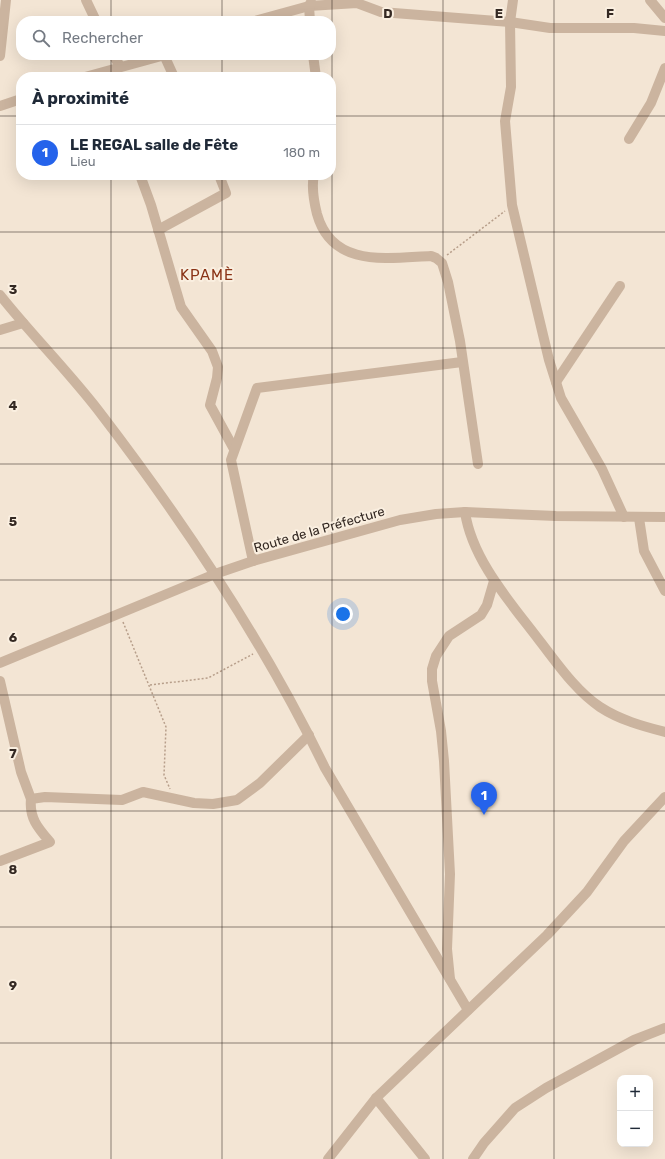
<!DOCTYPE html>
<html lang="fr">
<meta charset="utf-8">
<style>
body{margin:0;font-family:Rubik,sans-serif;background:#f2f2f3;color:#1f2937}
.controls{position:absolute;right:12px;bottom:12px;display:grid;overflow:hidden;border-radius:8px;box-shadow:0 4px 16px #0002}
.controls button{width:36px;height:36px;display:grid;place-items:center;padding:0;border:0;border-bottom:1px solid #e0e1e3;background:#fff;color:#1f2937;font:20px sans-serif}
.you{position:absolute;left:343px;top:614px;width:14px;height:14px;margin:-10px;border:3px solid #fff;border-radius:50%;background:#1a73e8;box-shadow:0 0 0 6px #1a73e833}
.badge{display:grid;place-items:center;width:26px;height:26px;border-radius:50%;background:#2563eb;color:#fff;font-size:13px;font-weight:700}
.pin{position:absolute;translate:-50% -33px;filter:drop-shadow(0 1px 2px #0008)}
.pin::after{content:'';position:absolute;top:21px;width:14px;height:12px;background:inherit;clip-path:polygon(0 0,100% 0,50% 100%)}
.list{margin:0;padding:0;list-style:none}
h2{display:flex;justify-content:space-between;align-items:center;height:52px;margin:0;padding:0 16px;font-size:17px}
h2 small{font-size:13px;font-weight:400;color:#747a83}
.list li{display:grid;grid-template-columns:26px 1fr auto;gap:12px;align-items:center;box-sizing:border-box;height:56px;padding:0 16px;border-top:1px solid #e0e1e3}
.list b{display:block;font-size:15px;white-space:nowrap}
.list p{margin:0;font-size:13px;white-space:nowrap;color:#747a83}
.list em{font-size:13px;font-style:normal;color:#747a83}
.icon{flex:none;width:22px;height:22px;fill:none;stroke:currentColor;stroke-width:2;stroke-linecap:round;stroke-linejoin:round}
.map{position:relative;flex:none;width:665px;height:1159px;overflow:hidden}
.search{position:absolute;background:#fff;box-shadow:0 4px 16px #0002;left:16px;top:16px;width:320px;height:44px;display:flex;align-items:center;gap:10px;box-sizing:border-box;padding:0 14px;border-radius:16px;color:#747a83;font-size:15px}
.panel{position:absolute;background:#fff;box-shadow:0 4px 16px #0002;left:16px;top:72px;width:320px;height:108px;border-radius:16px}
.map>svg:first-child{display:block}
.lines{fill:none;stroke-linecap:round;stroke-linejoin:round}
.path{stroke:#b79e8a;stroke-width:1.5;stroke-dasharray:2 2;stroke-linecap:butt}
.minor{stroke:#cbb49f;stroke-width:10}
.grid{fill:none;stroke:#342923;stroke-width:1;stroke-opacity:0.55}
.labels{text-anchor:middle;stroke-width:4;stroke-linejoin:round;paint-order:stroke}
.street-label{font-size:13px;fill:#342923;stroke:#faefe0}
.quarter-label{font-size:15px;letter-spacing:1px;fill:#8a3316;stroke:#faefe0}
.grid-label{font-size:13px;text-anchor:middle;font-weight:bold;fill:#342923;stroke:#faefe0;stroke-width:4;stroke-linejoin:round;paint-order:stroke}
</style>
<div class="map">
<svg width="665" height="1159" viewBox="0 0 665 1159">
<rect width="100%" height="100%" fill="#f3e5d4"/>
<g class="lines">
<!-- path -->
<g class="path">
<path d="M447,255L505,211"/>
<path d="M123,622L166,727L164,775L170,789"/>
<path d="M150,685L208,678L253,654"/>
</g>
<!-- minor -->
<g class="minor">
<path d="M86,0L96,21"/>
<path d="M513,0L510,22L511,87L505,121L512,205L549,360L561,398L602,469L624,517"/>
<path d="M650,0L665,18"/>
<path d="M255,21L309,6L357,3L381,12L510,22L550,28H634L665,31"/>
<path d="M310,21L309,6L311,2"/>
<path d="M113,55L120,66"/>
<path d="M164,55L174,77"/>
<path d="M313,55L316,77"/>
<path d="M0,56L6,0"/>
<path d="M85,77L165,55"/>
<path d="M0,106L21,99"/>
<path d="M629,139L651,103L665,68"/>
<path d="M140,175L151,205L181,307L212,351L218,367L217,378L210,405L234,449"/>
<path d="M314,175C311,188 314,202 317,214C332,268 387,258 431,256L436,258L442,263L448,282L460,341L478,464"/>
<path d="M158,230L226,193L219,175"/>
<path d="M0,295C31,334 67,370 98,410C184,522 263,640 325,768L468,1010"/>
<path d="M0,330L23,323"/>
<path d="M556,382L620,286"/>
<path d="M465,512C472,560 511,603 539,640C557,663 575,690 600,707C620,720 642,726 665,732"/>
<path d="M639,518L644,551L665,591"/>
<path d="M253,561L231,460L257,388L462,362"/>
<path d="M0,663L215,574L253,561L400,520L436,514L465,512L556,516L665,517"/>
<path d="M0,681L21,772L31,799L45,797L122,800L143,792L194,803L213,804L237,800L260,783L309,735"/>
<path d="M0,861L50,842C38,828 29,818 31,799"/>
<path d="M450,979L447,949L450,874L444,761L441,731L432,681V669L436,656L449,636L481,615L487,605L494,581"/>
<path d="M376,1098L425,1159"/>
<path d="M328,1159L376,1098L547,935L587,892L624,841L665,797"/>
<path d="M473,1159L484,1143L515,1108L546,1088L634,1040L665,1028"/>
</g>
</g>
<!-- grid -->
<path class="grid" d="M111,0V21M222,0V21M332,0V1159M443,0V1159M554,0V1159M111,55V77M222,55V77M0,116H21M331,116H665M111,175V1159M222,175V1159M0,232H665M0,348H665M0,464H665M0,580H665M0,695H665M0,811H665M0,927H665M0,1043H665"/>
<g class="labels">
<!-- street labels -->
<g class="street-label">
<text transform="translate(319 529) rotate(-16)" y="5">Route de la Préfecture</text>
</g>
<!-- quarter labels -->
<g class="quarter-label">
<text x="207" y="280">KPAMÈ</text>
</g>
</g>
<g class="grid-label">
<text x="388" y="18">D</text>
<text x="499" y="18">E</text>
<text x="610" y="18">F</text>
<text x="13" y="294">3</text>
<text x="13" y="410">4</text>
<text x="13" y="526">5</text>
<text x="13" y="642">6</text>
<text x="13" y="758">7</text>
<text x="13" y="874">8</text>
<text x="13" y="990">9</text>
</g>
</svg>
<div class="controls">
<button>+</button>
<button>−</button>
</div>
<div class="you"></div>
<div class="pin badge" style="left:484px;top:815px">1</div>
<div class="search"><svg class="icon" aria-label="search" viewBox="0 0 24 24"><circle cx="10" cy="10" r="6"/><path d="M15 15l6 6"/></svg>Rechercher</div>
<section class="panel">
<h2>À proximité<small></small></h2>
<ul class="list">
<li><span class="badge">1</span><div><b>LE REGAL salle de Fête</b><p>Lieu</p></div><em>180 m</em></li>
</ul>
</section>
</div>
